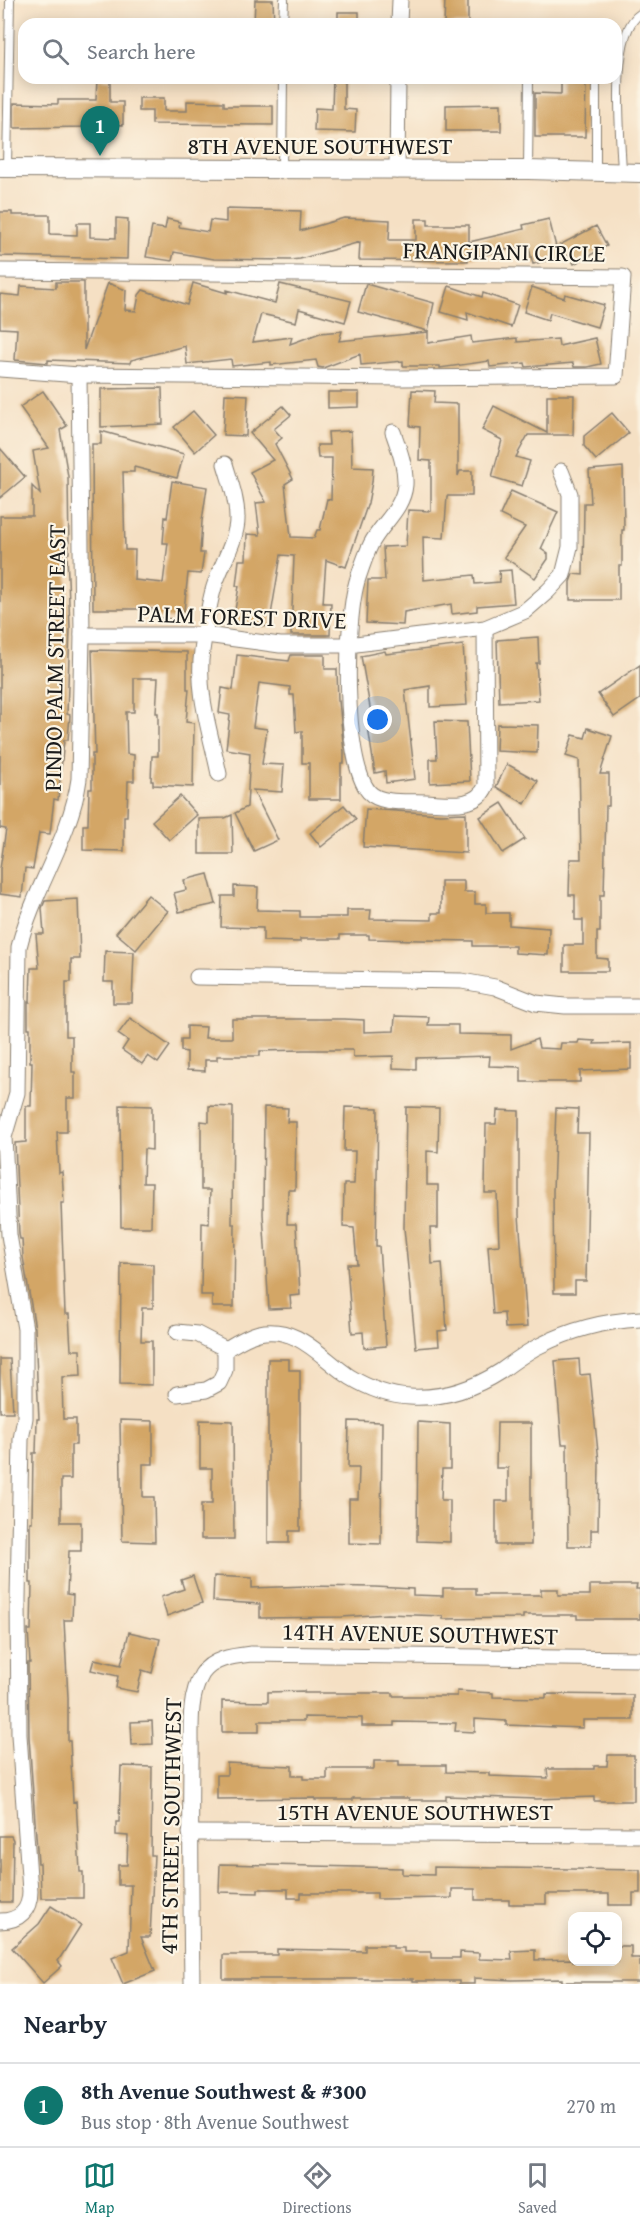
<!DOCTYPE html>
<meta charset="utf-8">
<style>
body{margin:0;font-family:"Gentium Book Plus",serif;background:#f6f6f7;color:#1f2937}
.controls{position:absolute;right:18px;bottom:18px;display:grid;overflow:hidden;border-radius:12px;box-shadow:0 3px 15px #0003}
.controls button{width:54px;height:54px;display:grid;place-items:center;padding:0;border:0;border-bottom:2px solid #e0e1e3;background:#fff;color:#1f2937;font:30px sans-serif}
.you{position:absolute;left:378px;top:720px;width:21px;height:21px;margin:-15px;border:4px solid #fff;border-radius:50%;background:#1a73e8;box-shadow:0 0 0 9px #1a73e833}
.badge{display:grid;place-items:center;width:39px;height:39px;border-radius:50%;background:#0f766e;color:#fff;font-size:20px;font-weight:700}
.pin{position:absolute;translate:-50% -50px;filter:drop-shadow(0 2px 3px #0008)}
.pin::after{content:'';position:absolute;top:32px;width:21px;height:18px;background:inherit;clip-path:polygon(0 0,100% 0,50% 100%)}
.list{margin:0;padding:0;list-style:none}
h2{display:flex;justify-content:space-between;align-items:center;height:78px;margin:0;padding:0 24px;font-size:26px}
h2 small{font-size:20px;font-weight:400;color:#747a83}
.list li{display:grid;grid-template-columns:39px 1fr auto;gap:18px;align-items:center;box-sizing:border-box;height:84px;padding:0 24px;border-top:2px solid #e0e1e3}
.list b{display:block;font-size:22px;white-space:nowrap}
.list p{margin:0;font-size:20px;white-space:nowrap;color:#747a83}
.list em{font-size:20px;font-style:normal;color:#747a83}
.icon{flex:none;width:33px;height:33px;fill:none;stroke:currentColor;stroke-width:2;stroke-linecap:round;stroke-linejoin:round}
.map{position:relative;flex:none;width:640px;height:1984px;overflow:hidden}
.search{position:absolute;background:#fff;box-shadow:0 3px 15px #0003;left:18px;right:18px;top:18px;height:66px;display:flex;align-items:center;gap:15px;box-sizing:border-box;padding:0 21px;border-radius:18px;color:#747a83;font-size:22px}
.sheet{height:162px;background:#fff}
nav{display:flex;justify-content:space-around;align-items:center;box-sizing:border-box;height:84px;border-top:2px solid #e0e1e3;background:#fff;font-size:16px;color:#747a83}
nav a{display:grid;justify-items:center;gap:3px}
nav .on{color:#0f766e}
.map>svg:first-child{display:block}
.building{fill:#d3a666}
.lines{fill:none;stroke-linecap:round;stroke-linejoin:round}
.service-casing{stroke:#887e70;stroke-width:10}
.minor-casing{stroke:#887e70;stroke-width:17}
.tertiary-casing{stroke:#887e70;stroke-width:20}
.service{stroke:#fff;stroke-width:8}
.minor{stroke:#fff;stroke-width:15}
.tertiary{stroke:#fff;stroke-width:18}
.labels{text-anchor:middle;stroke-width:4.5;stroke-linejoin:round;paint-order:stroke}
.street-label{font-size:24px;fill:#1c1c1c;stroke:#fcf5e5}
</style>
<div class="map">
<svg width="640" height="1984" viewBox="0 0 640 1984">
<rect width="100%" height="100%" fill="#fcf5e5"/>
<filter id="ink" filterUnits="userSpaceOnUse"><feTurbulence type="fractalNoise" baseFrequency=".0167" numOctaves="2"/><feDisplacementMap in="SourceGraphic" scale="12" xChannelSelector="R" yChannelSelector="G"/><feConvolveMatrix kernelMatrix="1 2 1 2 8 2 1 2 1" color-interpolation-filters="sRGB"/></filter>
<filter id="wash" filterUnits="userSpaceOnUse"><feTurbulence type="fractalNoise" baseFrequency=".008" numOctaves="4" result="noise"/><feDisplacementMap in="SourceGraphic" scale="24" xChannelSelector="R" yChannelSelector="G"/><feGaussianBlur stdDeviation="1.35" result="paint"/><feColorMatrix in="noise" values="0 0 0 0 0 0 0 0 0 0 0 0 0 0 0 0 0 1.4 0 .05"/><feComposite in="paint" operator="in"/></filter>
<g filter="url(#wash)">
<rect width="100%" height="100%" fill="#f5e0c4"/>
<g id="blocks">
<!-- building -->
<g class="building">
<path d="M255,0H273L274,24H254Z"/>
<path d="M445,0H468V24H444Z"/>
<rect x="338" y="12" width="21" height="12"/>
<path d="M333,78H344V109L356,110L355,132L314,131L315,108L332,109Z"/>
<path d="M561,78H586L585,137H535V93L561,94Z"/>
<path d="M97,79L110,80V102H123V125L88,123V127L14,128V103L58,104V100H96Z"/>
<path d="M139,98H164V111H187V101L224,102V106H273V125L152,124V111H139Z"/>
<path d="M501,104V131H446V105Z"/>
<path d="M226,209L301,211L300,231L344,218L390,220L389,240H416V219H428V225H469V242L524,229L523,225L549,219L556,247L596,226L607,246L574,264L569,255L533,264L528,245L468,258V261L359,260L360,242L300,259L290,260L214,259L174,252L172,261L146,257L152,227L165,229L167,219L180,222L179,227L208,232L210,220L226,222Z"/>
<path d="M0,212H12V215H50V234L77,235V223H90V237L116,238V218L128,219L127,259L0,256Z"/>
<path d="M56,282H84V350L108,283L126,290L125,310L136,311L139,295L143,290L187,305L193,283L227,293V290L275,303L280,284L351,301L345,322L299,309L296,322L261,314L253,342L292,337L290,344L320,333L342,331L339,341L428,332V343L471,336L472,343L517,338V342L558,339L559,346L595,338L601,364L587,367H574L573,363L526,367L525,363L490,367L489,361L440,368V366H403V361L361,365L360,354L323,368L318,367L316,360L271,365V362L232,366L231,359L187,364L185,346L131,360L130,363L48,360V363L15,360L17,329L0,328V294L20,296L21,286L56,288Z"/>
<path d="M366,284L434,303L428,331L358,312Z"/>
<path d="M449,286L482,297L483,293L518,305L511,327L467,312L468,320L441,312Z"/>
<path d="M532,287L564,298L565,294L604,305L597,327L550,313L548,320L524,312Z"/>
<path d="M162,388L163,424L101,427V389Z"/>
<path d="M412,390L435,391L434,403L458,404V476L460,471H472V496H447L444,538L423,537L424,580L474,575L475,584L500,582L499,571L511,570L514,603L477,606V611L452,614L451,604L404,612L403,625L366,623L368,580H385L383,547L406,546L408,510L431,511V461L419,460L420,427L410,426Z"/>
<path d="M43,391L67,426L60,430L68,476L69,553H67L70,628L67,714L70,715L68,740H64L58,800L54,799L50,834L39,833L33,869L25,868L22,897L0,894V869L6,829L0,828V516H32V486L40,494L33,451L49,448L20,407Z"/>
<path d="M328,392H359V407L328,408Z"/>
<path d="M225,394L248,395L246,436L223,435Z"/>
<path d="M547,395H574L573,435H528L516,457L530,461L522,486L492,477L502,440L482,430L494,406L547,433Z"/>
<path d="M283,406L291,415L274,429L282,438L275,444L293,479L285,484L291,537L314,538L317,530H320L327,499L331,500L332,458H318L317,445H329L328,432L351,431L352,467L373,468L372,482L368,503L346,567L326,560L323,603H331L330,635H291L294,556L281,555L269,627L233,622L239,586H236L239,560H246L247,534L260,535L256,503L266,502L250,472L273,460L250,433Z"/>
<path d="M193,411L214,435L195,452L174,427Z"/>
<path d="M612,413L629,433L596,460L584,446V436Z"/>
<path d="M101,431L184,454L177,478L134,467V472H123L125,550H135L134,580L163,583L168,543H163L165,517L167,518L172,481L207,487L202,521L200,553H204L201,574L188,573L183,620L152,617V609H93L92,444H101Z"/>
<path d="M0,448L25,477L0,498Z"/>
<path d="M623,467L624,530H622V566H619V600H570V582L573,574L583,575L584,503H591L589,470Z"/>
<path d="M511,491L558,512L541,549L548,554V559L535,578L504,557L525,527L500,515Z"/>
<path d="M538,637L539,663H536L539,700L499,702L497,640Z"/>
<path d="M463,645L467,705L430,707V686L405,690L415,779L386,783L385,771L375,773L366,714L371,713L361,656L385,651L386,654Z"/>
<path d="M92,650L187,652V689H189L186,722L194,723L193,787L153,785V781H151L152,756H158V713H156L158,678H134V712H126L127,754L134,755V781H128L127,816H124V851L83,850V825H88L89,789H92V754H95Z"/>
<path d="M237,655L289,661L291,655H325V669H337L338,701H339L344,752V763H341V799H309V763H302V731L296,732L294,695H290V687L259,683L253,727L267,729L262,764L284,765L282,792L253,790L278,840L254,851L235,813L247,807L250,753L226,749L230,715L219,713L222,688L233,690Z"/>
<path d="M640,665V699L614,717L598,694Z"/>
<path d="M435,721L467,722L470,781L430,783V759H437Z"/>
<path d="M497,724L538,725L537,753L496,751Z"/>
<path d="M588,728L612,736L600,774H609V806H606L604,895H600V932H597V958L608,959V971H564V945H583V920H575V895H569L570,859H581L579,760L566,756L573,735L585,738Z"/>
<path d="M507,764L538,781L525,804L496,787Z"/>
<path d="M180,796L197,815L169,840L152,821Z"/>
<path d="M502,803L525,839L503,853L480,817Z"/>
<path d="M344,805L356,819L321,847L310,833Z"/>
<path d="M366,809L440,814L466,813V853L363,847Z"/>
<path d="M232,815L233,854H199V819L225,818Z"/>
<path d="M208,874L216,904L179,912L174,893L186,890L184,880Z"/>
<path d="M441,881H464V892H475V904H486V913H509V925L549,928L548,955L515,953V946H473V941L369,939V935H340V939H300V942L263,941V928L221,927L222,896H234V886L258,887L257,910L300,911V917H347V910H371L370,919L432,920V913H441Z"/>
<path d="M148,895L168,911L136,950L116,933Z"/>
<path d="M78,899L80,959H71V982H66V1036H72V1072H75V1098H67V1132H57L59,1173L62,1172L64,1203H61L65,1314H69L71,1350H80L81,1376L62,1377L63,1419H76V1445H71V1479H61V1522H81V1551H69L67,1594L73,1595L72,1620H64L68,1698V1741H70L73,1802L76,1801L80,1872H83V1898H41L40,1863H38L29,1737L28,1663H30L28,1630H31L32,1583H30V1522H32L33,1453H36L37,1419H39L37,1378L35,1328L23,1257L22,1239H20L19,1234L15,1143L26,1142V1106H31L32,1062H30V1028H28V1002H30L31,968H39L36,934H44L42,908L45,901Z"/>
<path d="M105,951L134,952L132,1003H113V982H104Z"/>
<path d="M395,1016L429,1017L428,1025H458V1034L511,1035V1049L537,1039L539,1048L560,1049L561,1043H578L579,1040L595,1041L594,1044L631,1043V1069L580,1071V1082H521V1067L489,1066L490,1056L416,1058V1069L393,1068V1056L353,1057V1050H303L260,1051V1056H217V1060H205V1071L187,1070V1052L181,1051V1039H187V1026L206,1027L205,1038H232V1019H344L364,1020V1032L394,1031Z"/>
<path d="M130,1018L170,1046L158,1063L148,1056L142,1064L122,1050L128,1041L118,1034Z"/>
<path d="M120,1105L152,1106V1150L144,1149L143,1183H152L151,1227H121Z"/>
<path d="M209,1106L233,1107L232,1224H235L234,1307H212V1295H201L202,1223L209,1224L210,1190H201V1121L209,1122Z"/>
<path d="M264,1107L288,1108L287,1122H296L295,1190H288L287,1224H296L300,1295L290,1296L291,1308L269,1309L263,1214Z"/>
<path d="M345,1107L378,1108L376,1246H379L386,1346L364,1348L363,1332L352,1333L347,1264H357L354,1228L343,1227L344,1184H354L355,1151H344Z"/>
<path d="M406,1107L439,1108L438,1152L427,1151V1185H438V1228H430L432,1264L442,1263L447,1330L438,1331L439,1346L416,1348L404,1228Z"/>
<path d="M556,1108L578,1109L577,1133H589L586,1281H575V1293H554L553,1191Z"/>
<path d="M497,1110L519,1111V1215L527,1327L505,1328L504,1313L493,1314L488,1246L499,1245L497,1193H485L486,1124H496Z"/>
<path d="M121,1263L153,1264V1308H142L141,1341H152V1385L120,1384Z"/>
<path d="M0,1359H10L13,1412H0Z"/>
<path d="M268,1359H289V1370H300V1531H289V1543H268Z"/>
<path d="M579,1359L580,1375L590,1374L599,1462L598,1530H591V1546H568L567,1444H562L555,1361Z"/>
<path d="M120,1420L153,1421V1464H143V1497H154L155,1542L122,1541Z"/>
<path d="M200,1420L233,1421L234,1539H201V1504H212V1468H200Z"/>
<path d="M349,1421L382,1422L381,1544L349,1543V1499H358L359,1468H348Z"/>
<path d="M418,1422L450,1424V1469H442L441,1500H450V1542L417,1541Z"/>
<path d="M497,1423H531V1545H496V1501H508V1468H496Z"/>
<path d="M193,1576L202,1603L167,1616L161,1597L184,1589L181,1580Z"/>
<path d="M214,1576L252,1578V1588L306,1586L375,1587L413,1589V1595L443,1596V1588H476V1595H541V1589H558V1595H590V1585H637L636,1589H640V1619H577V1615H523V1618L443,1619V1616L387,1614L342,1617L260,1618V1604L213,1601Z"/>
<path d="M129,1632L160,1639L152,1673L142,1670L137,1692L116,1688L118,1676L91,1670L94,1659L121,1665Z"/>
<path d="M304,1691V1693H393V1696H457V1691L493,1693V1697L546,1698V1694L633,1695V1720H583V1728L506,1725V1721L475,1719V1732L455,1731L456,1723L394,1722V1726H362V1718L304,1717V1721H259V1732H222V1701L268,1702V1692Z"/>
<path d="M152,1721L153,1744L132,1745L131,1722Z"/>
<path d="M608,1755H634V1801H594V1797L537,1799L446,1796V1800H409V1798H353V1800H315V1798L217,1799V1775H227V1763L292,1766V1776H303V1779H327V1769H374V1761H399V1765H446V1772L489,1773V1776L548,1778L547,1769H594V1766H607Z"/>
<path d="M121,1766L152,1767L151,1855H154L150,1937H141L155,1971L123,1984L112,1958L129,1951L131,1885H118V1865H127L128,1836L116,1835V1822H119Z"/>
<path d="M0,1836H11L13,1840L12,1902H0Z"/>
<path d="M220,1864L402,1868V1874L434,1875V1867L640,1870V1893H633V1905H609V1894H546V1904H509V1900H475V1889H452V1898L377,1899V1893H301V1898H288V1889H258V1893L219,1892Z"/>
<path d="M51,1906L81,1925L58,1961L62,1966L43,1983L12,1948L39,1924Z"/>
<path d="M365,1945H393V1948H404V1952H431V1958H460V1952L479,1953V1959L512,1960L511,1951L535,1950V1960L573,1959V1962H618V1946H631V1958H640V1982H562V1979L512,1980L474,1978V1984H459V1981H413V1979H223V1955H277V1949L365,1951Z"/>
</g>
</g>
</g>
<g filter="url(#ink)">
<use href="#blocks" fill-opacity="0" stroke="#887e70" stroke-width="1.5"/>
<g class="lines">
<defs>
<g id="service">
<path d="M283,24L284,0"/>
<path d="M596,78V171"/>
<path d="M7,167L10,0"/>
<path d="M282,169L283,78"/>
<path d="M528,169L529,78"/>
<path d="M622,172C621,138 609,33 640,14"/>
</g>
<g id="minor">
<path d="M399,24L400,0"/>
<path d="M397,171L398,78"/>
<path d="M0,271L623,277L616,376L402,378L79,375L0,369"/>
<path d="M393,432C399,449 406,467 405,485C403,509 381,524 371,544C366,554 362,566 358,578C345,617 342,760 369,792C381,805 410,801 426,802C448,803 476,809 486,786L485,628"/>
<path d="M82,635H206L280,645H348L485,628L525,611L548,591L563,575L570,547V494L561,471"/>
<path d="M219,774C211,735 196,691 202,651C205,630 208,607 214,587C220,567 238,538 237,518C237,499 230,481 225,464"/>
<path d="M197,977L462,981L495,987L536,1003L565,1006H640"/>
<path d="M177,1332L197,1334L226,1349C236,1343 247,1336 259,1333C298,1325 321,1358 350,1377C368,1388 389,1396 410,1397C444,1399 473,1389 501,1371C513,1362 525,1353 539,1346C570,1330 605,1321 640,1319"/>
<path d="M177,1394L206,1390L219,1383L225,1370V1348"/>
<path d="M190,1833L640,1835"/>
<path d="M0,1921C20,1921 30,1910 30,1891L19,1735L18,1599L21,1439L25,1418V1329L9,1235L4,1137L17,1093L19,947C33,889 71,838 79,779L82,635L79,375"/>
<path d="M192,1984C191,1911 190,1837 191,1764C192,1735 187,1699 202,1674C212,1658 234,1656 251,1654L640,1659"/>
</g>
<path id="tertiary" d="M0,168L528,170L640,173"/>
</defs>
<!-- service casing -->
<use href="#service" class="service-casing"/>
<!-- minor casing -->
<use href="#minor" class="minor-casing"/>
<!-- tertiary casing -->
<use href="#tertiary" class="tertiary-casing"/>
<!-- service -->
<use href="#service" class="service"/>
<!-- minor -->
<use href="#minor" class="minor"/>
<!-- tertiary -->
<use href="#tertiary" class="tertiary"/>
</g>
</g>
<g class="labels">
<!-- street labels -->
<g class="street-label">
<text x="320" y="154">8TH AVENUE SOUTHWEST</text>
<text transform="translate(504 252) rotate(1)" y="8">FRANGIPANI CIRCLE</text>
<text transform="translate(242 617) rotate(2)" y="8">PALM FOREST DRIVE</text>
<text transform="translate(55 658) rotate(-89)" y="8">PINDO PALM STREET EAST</text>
<text transform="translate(420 1634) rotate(1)" y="8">14TH AVENUE SOUTHWEST</text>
<text x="415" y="1820">15TH AVENUE SOUTHWEST</text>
<text transform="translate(171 1826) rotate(-89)" y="8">4TH STREET SOUTHWEST</text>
</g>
</g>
</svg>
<div class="controls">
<button><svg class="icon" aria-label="locate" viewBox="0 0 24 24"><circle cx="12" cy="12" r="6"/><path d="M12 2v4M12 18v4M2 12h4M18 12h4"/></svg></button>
</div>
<div class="you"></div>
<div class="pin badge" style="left:100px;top:156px">1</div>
<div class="search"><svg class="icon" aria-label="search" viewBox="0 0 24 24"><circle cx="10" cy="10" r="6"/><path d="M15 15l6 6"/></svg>Search here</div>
</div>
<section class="sheet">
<h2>Nearby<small></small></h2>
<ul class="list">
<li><span class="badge">1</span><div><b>8th Avenue Southwest &amp; #300</b><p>Bus stop · 8th Avenue Southwest</p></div><em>270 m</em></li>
</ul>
</section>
<nav>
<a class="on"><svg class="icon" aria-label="map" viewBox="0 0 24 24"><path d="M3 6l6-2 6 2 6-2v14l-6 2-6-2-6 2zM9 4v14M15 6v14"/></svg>Map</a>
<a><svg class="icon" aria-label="directions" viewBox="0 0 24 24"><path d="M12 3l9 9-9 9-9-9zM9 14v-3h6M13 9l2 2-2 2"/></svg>Directions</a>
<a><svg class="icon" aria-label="saved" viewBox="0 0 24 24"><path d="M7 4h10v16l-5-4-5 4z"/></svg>Saved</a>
</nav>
